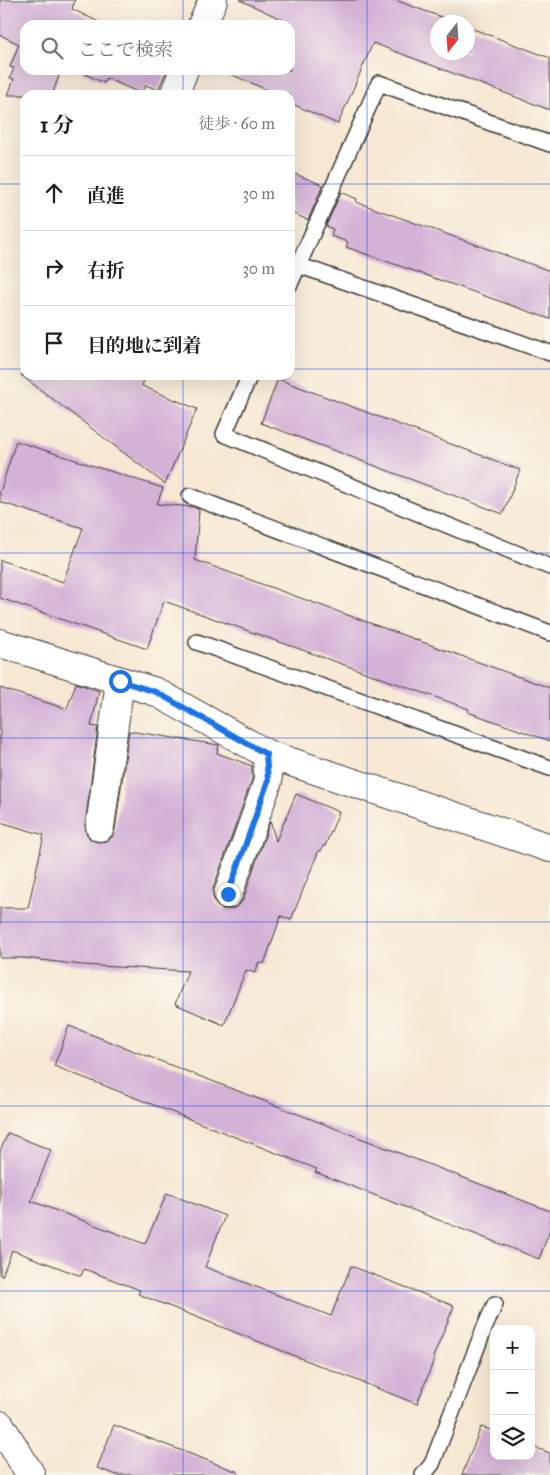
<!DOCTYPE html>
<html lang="ja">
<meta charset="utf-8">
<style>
body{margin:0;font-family:"IM FELL Great Primer","Noto Serif JP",serif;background:#f6f6f6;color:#202124}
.controls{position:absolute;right:15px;bottom:15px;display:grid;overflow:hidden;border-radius:10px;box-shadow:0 5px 20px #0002}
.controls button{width:45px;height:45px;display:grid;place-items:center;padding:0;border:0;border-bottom:1px solid #e0e0e0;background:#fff;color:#202124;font:25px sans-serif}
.compass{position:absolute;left:430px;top:15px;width:45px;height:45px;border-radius:50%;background:#fff;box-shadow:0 5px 20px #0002;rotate:197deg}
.stop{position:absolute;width:15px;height:15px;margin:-11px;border:4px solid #1a73e8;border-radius:50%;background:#fff}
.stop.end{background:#1a73e8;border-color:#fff;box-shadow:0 1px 5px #0008}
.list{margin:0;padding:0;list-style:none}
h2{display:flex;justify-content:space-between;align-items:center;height:65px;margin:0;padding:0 20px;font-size:21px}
h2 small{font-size:16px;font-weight:400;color:#757577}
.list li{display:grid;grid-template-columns:32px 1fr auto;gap:15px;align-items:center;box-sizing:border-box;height:75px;padding:0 20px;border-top:1px solid #e0e0e0}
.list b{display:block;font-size:19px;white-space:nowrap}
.list em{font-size:16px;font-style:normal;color:#757577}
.icon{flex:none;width:28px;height:28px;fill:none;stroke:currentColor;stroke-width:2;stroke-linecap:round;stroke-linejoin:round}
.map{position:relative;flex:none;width:550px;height:1475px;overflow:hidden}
.search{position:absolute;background:#fff;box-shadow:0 5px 20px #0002;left:20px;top:20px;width:275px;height:55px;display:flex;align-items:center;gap:12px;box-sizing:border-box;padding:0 18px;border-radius:15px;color:#757577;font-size:19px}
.panel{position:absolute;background:#fff;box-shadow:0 5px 20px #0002;left:20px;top:90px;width:275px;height:290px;border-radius:15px}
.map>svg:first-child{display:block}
.building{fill:#d4b1d7}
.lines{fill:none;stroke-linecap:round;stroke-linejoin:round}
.service-casing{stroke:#3d3b38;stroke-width:18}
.minor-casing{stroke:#3d3b38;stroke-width:30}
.tertiary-casing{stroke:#3d3b38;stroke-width:30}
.service{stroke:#fff;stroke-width:15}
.minor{stroke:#fff;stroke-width:28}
.tertiary{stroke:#fff;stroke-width:28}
.route{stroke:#1a73e8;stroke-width:6}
.grid{fill:none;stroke:#1d4ed8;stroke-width:1;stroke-opacity:0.55}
</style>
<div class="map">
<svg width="550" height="1475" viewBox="0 0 550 1475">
<rect width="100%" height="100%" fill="#fbf7ec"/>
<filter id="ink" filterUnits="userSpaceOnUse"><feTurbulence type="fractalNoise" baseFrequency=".02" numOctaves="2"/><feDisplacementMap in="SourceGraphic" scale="10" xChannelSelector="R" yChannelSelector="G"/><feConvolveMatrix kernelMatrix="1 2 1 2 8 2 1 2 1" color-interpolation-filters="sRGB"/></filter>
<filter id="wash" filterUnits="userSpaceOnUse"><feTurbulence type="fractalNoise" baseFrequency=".0096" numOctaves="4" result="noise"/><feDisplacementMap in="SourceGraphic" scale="20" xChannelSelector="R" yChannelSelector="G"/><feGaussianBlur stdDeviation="1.12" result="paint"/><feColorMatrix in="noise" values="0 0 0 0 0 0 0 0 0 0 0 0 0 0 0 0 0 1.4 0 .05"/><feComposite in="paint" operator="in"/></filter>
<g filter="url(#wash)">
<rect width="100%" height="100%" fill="#f7e8d4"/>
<g id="blocks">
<!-- building -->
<g class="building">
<path d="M0,0H75L72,9L105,25H25V70H61L52,95H8L14,79L10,78L14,68L10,67L19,44L0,35Z"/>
<path d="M240,0H395L455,22H438V52H468V27L550,58V110L373,43L338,124L290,103V95H279L221,70H290V23Z"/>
<path d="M77,70H167L158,90L146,85L142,94L106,78L104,83Z"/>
<path d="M290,172L323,185L308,220L290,212Z"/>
<path d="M341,192L357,199L356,202L550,271V319L346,247L348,242L331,236L333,229L326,226Z"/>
<path d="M21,375H146L142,386L197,409L165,484Z"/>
<path d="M278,379L520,470L503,514L261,423Z"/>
<path d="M16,441L163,488L157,504L194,507L199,510L195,560L550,688V741L468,712L469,709L164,601L147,649L0,598V560L63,582L83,528L0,502V492Z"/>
<path d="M76,683L99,691L91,726L98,727L85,825L86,833L91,840L98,842L106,841L112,837L115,830L129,731L219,745L217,753L252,766V779L213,889V897L216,904L222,909H231L238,906L243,900L270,821L276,841L296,794L339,812L325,846H323L321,851L319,850L291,920L281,916L264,964L259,962L255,973L246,970L224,1025L175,1004L188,971L82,965L25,958H0V908H28L44,835L0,822V688L67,709Z"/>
<path d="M69,1026L550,1211V1230L539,1259L315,1172L317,1169L54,1066Z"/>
<path d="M8,1133L51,1150L31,1201L145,1244L167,1193L225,1216L205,1267L331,1316L351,1266L454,1306L433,1357H435L417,1404L138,1294L140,1290L84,1269L81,1276L12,1250L2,1276L0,1275V1151Z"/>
<path d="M114,1425L238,1472V1475H117L97,1468Z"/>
<path d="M481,1427L494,1431V1456H531V1446L550,1453V1475H462Z"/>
</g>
</g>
</g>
<g filter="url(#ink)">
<use href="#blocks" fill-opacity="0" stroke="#3d3b38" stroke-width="1"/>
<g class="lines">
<defs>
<g id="service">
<path d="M298,265L550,353"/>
<path d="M290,284L379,83L550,144"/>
<path d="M250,375L224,434L550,567"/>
<path d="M190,496L550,633"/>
<path d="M197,642L550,768"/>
<path d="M423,1475L432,1464L484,1329L495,1304"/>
</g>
<g id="minor">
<path d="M202,25L213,0"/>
<path d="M174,95L184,70"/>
<path d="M0,643L156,692L267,754L268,781L228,894"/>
<path d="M100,827L120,681"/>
<path d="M0,1425L31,1475"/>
</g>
<path id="tertiary" d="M267,754L550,848"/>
</defs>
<!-- service casing -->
<use href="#service" class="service-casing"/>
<!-- minor casing -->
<use href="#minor" class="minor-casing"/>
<!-- tertiary casing -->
<use href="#tertiary" class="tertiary-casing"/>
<!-- service -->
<use href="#service" class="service"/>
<!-- minor -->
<use href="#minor" class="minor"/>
<!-- tertiary -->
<use href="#tertiary" class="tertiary"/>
</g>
</g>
<g class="lines" filter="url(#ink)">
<!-- route -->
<path class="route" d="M120,681L156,692L266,754L268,781L228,894"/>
</g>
<!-- grid -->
<path class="grid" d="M183,0V25M367,0V1475M183,70V95M0,184H25M290,184H550M0,369H25M290,369H550M183,375V1475M0,553H550M0,738H550M0,922H550M0,1106H550M0,1291H550"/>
</svg>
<div class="controls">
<button>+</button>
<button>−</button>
<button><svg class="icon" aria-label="layers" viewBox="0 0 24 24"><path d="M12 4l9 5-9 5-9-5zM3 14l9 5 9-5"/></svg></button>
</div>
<svg class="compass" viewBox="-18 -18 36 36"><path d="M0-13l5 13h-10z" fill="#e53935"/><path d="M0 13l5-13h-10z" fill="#757577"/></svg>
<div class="stop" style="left:120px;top:681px"></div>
<div class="stop end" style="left:228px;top:894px"></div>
<div class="search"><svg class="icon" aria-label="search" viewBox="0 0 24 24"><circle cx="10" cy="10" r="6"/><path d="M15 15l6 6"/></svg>ここで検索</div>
<section class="panel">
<h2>1 分<small>徒歩 · 60 m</small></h2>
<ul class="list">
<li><svg class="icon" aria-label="ahead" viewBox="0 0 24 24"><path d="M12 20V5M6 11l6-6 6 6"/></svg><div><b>直進</b></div><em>30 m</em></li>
<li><svg class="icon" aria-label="right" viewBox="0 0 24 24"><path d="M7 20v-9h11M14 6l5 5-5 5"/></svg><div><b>右折</b></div><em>30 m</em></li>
<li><svg class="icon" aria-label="arrive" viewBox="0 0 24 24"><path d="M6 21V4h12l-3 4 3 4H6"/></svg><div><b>目的地に到着</b></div></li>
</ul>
</section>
</div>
